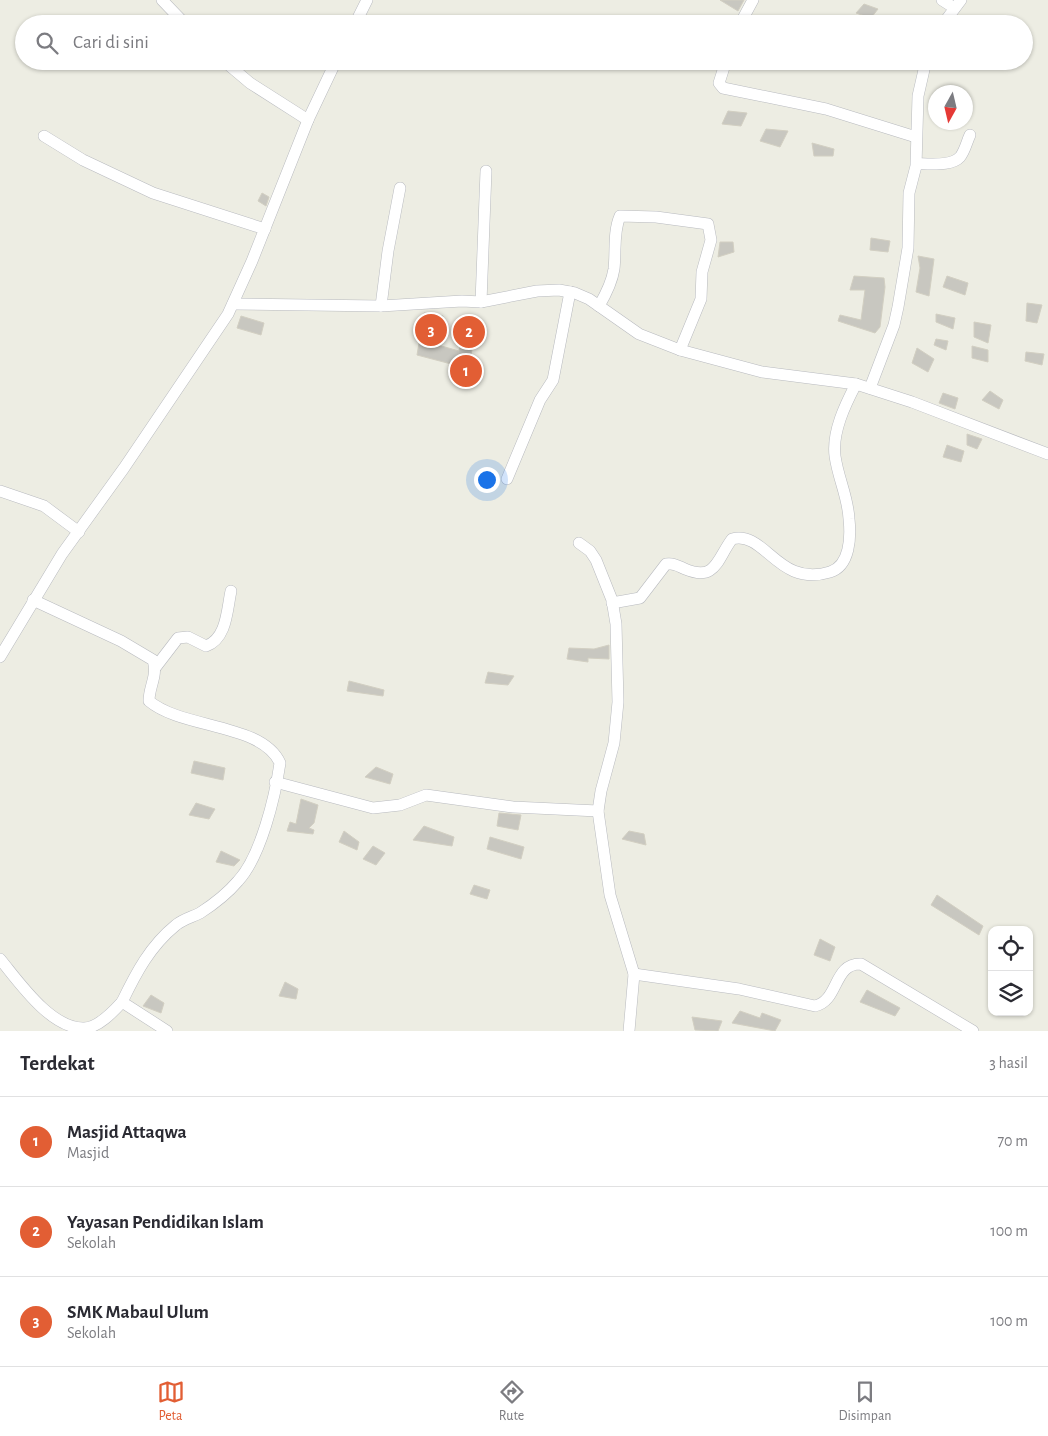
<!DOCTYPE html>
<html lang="id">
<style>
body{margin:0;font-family:"Alegreya Sans",sans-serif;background:#f2f2f3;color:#2b2b33}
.controls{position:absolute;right:15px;bottom:15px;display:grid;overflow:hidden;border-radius:10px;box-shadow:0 1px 4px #0004}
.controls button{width:45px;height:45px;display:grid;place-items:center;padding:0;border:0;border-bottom:1px solid #e1e1e2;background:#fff;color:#2b2b33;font:25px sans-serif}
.compass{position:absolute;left:928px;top:85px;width:45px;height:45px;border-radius:50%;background:#fff;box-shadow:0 1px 4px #0004;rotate:188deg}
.you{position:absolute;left:486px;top:479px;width:18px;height:18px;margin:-12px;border:4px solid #fff;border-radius:50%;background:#1a73e8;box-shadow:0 0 0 8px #1a73e833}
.badge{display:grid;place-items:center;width:32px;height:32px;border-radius:50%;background:#e25e34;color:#fff;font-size:16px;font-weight:700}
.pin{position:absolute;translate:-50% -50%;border:2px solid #fff;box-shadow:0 1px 5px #0006}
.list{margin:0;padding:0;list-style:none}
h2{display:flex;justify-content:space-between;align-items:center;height:65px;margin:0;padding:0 20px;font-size:21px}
h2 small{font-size:16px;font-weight:400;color:#7c7c81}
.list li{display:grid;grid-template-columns:32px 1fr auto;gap:15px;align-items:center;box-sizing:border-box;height:90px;padding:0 20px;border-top:1px solid #e1e1e2}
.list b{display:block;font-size:19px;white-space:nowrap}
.list p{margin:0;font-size:16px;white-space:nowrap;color:#7c7c81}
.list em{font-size:16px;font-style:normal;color:#7c7c81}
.icon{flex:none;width:28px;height:28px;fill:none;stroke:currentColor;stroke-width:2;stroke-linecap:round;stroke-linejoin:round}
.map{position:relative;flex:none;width:1048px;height:1031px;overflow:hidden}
.search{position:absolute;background:#fff;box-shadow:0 1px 4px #0004;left:15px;right:15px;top:15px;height:55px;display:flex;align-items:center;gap:12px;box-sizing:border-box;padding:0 18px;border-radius:28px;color:#7c7c81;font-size:19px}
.sheet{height:335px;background:#fff}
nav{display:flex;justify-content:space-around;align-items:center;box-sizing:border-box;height:70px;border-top:1px solid #e1e1e2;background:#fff;font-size:14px;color:#7c7c81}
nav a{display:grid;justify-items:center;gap:2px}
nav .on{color:#e25e34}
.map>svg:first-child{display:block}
.building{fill:#c8c7c0;stroke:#d2cfc2}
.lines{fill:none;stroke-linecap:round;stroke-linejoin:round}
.minor-casing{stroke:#b8babf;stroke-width:12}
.minor{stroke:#fff;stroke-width:11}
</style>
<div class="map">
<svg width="1048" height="1031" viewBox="0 0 1048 1031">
<rect width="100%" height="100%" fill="#edede3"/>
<!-- building -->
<g class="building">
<path d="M720,0H744L738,11Z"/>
<path d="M864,4L878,9L871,18L856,13Z"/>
<path d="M728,111L747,113L741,126L722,124Z"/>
<path d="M766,129L788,131L780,147L760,141Z"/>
<path d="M812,143L834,149L833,156H814Z"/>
<path d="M262,193L269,197L266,206L258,201Z"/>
<path d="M871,238L890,241L888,252L870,250Z"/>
<path d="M720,242H733L734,252L718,257Z"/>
<path d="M918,256L934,259L929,296L916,292L920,268Z"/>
<path d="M854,276L884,278L885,287L880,327L875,333L838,321L840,315L861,320L865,290H850Z"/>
<path d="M947,276L968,283L965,295L943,287Z"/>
<path d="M1027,303L1042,305L1037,323L1026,321Z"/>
<path d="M424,313L443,316L438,345L459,351L465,316L478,318L470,360L482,370L468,387L449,372L455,365L417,355Z"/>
<path d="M936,314L955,318L953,329L936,322Z"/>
<path d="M241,316L264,323L261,335L237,328Z"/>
<path d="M974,322L991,325L988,343L974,337Z"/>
<path d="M936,339L948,341L946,350L934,345Z"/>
<path d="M972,346L988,350V362L972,358Z"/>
<path d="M917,348L934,359L928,372L912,363Z"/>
<path d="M1026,352L1044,354L1042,365L1025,361Z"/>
<path d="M990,391L1003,400L999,409L982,400Z"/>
<path d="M943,393L958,398L955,409L939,403Z"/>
<path d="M967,434L982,439L977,449L967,445Z"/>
<path d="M947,445L964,451L961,462L943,457Z"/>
<path d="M609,645V659L588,658V662L567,659L569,648L594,649Z"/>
<path d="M488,672L514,676L508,685L485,683Z"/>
<path d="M349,681L384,690L383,696L347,691Z"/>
<path d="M194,761L225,768L223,780L191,773Z"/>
<path d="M376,767L393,774L390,784L365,777Z"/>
<path d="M301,799L318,805L314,823L309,828L314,830L313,834L287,831L290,822L296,824Z"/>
<path d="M196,803L215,809L209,819L189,815Z"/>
<path d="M499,813L521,815L518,830L497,826Z"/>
<path d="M424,826L454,837L452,846L413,840Z"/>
<path d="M344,831L359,842L357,850L339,842Z"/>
<path d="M629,831L644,834L646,845L622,839Z"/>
<path d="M490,837L524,847L521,859L487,849Z"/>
<path d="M373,846L385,853L376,865L363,859Z"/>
<path d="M221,851L240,860L234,866L216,862Z"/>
<path d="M474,885L490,890L487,899L470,894Z"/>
<path d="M937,895L983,926L979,935L931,905Z"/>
<path d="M820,939L835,947L830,961L814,955Z"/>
<path d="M285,982L298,989L296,999L279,996Z"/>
<path d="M867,990L900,1008L895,1016L860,1002Z"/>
<path d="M151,995L164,1003L161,1013L143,1006Z"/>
<path d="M740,1011L760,1018L762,1013L781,1020L775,1031L732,1023Z"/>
<path d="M692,1017L722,1021L718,1031L695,1030Z"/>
</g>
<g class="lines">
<defs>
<g id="minor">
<path d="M162,0L185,24"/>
<path d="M942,0L953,7"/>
<path d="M355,24L367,0"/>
<path d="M740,24L753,0"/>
<path d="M943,24L961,0"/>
<path d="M224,61L250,83L308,120"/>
<path d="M726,61L719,83L723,88L826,109L916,137"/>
<path d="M44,136L83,160L153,193L265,229"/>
<path d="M917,164C928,163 951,167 960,157C965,151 967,141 970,135"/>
<path d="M481,302L486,171"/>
<path d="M233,304L381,306L462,301L481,302L537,291L559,290L575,293L589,299L639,334L680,350L762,372L856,384L912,402L1048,454"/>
<path d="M381,306L388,251L400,188"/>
<path d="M599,306C606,294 612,282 614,269C616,252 613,232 620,216L656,217L708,224L711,240L702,272L701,299L680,350"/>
<path d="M870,388L894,325L898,307L908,248L909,193L916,166L918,96L926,61"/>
<path d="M507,479L540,400L553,380L570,292"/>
<path d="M0,491L44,506L79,532"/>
<path d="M579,543L590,551L596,560L612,600L616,624L618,702L614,743L601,791L598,811L610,895L634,974L629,1031"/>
<path d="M33,600L121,641L153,660C158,676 149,686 149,701C182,729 262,723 280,763C275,797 261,856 238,881C227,894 214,904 200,913C192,917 183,919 176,925C150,946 136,973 122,1002"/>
<path d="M612,603L640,598L666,564C674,563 678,566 685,569C716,582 717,559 732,539C766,530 777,588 830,572C850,566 851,537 849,519C848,497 838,478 835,456C832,432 845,405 856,384"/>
<path d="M0,657L62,554L124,468L228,314L252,261L308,120L336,61"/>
<path d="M155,668L178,638L188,637L206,646C227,639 227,609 231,591"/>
<path d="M275,782L373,808L400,805L426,795L513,807L598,811"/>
<path d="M0,959C19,982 51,1029 84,1028C98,1028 113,1012 122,1002L167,1031"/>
<path d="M634,974L739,989L815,1006C839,1001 833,963 861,964L973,1031"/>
</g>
</defs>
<!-- minor casing -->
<use href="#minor" class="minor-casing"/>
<!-- minor -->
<use href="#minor" class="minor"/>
</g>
</svg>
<div class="controls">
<button><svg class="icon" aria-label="locate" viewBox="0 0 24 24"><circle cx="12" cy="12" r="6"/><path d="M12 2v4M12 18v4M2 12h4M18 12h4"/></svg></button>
<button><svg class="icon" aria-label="layers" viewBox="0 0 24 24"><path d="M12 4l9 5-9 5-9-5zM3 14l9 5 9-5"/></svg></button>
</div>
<svg class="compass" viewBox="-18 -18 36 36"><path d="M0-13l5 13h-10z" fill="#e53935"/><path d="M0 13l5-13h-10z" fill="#7c7c81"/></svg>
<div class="you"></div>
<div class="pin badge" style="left:466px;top:371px">1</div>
<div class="pin badge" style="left:469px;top:332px">2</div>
<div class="pin badge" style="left:431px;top:330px">3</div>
<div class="search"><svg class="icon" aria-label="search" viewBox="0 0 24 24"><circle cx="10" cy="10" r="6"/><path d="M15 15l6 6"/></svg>Cari di sini</div>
</div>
<section class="sheet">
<h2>Terdekat<small>3 hasil</small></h2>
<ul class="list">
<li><span class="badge">1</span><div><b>Masjid Attaqwa</b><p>Masjid</p></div><em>70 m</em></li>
<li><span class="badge">2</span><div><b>Yayasan Pendidikan Islam</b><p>Sekolah</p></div><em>100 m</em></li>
<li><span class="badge">3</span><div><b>SMK Mabaul Ulum</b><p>Sekolah</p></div><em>100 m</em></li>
</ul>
</section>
<nav>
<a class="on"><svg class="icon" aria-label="map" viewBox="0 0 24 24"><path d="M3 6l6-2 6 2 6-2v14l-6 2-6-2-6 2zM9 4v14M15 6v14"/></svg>Peta</a>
<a><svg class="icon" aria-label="directions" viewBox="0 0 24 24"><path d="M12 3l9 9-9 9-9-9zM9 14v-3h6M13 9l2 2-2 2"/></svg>Rute</a>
<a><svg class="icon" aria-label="saved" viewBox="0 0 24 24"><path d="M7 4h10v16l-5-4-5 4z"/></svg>Disimpan</a>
</nav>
